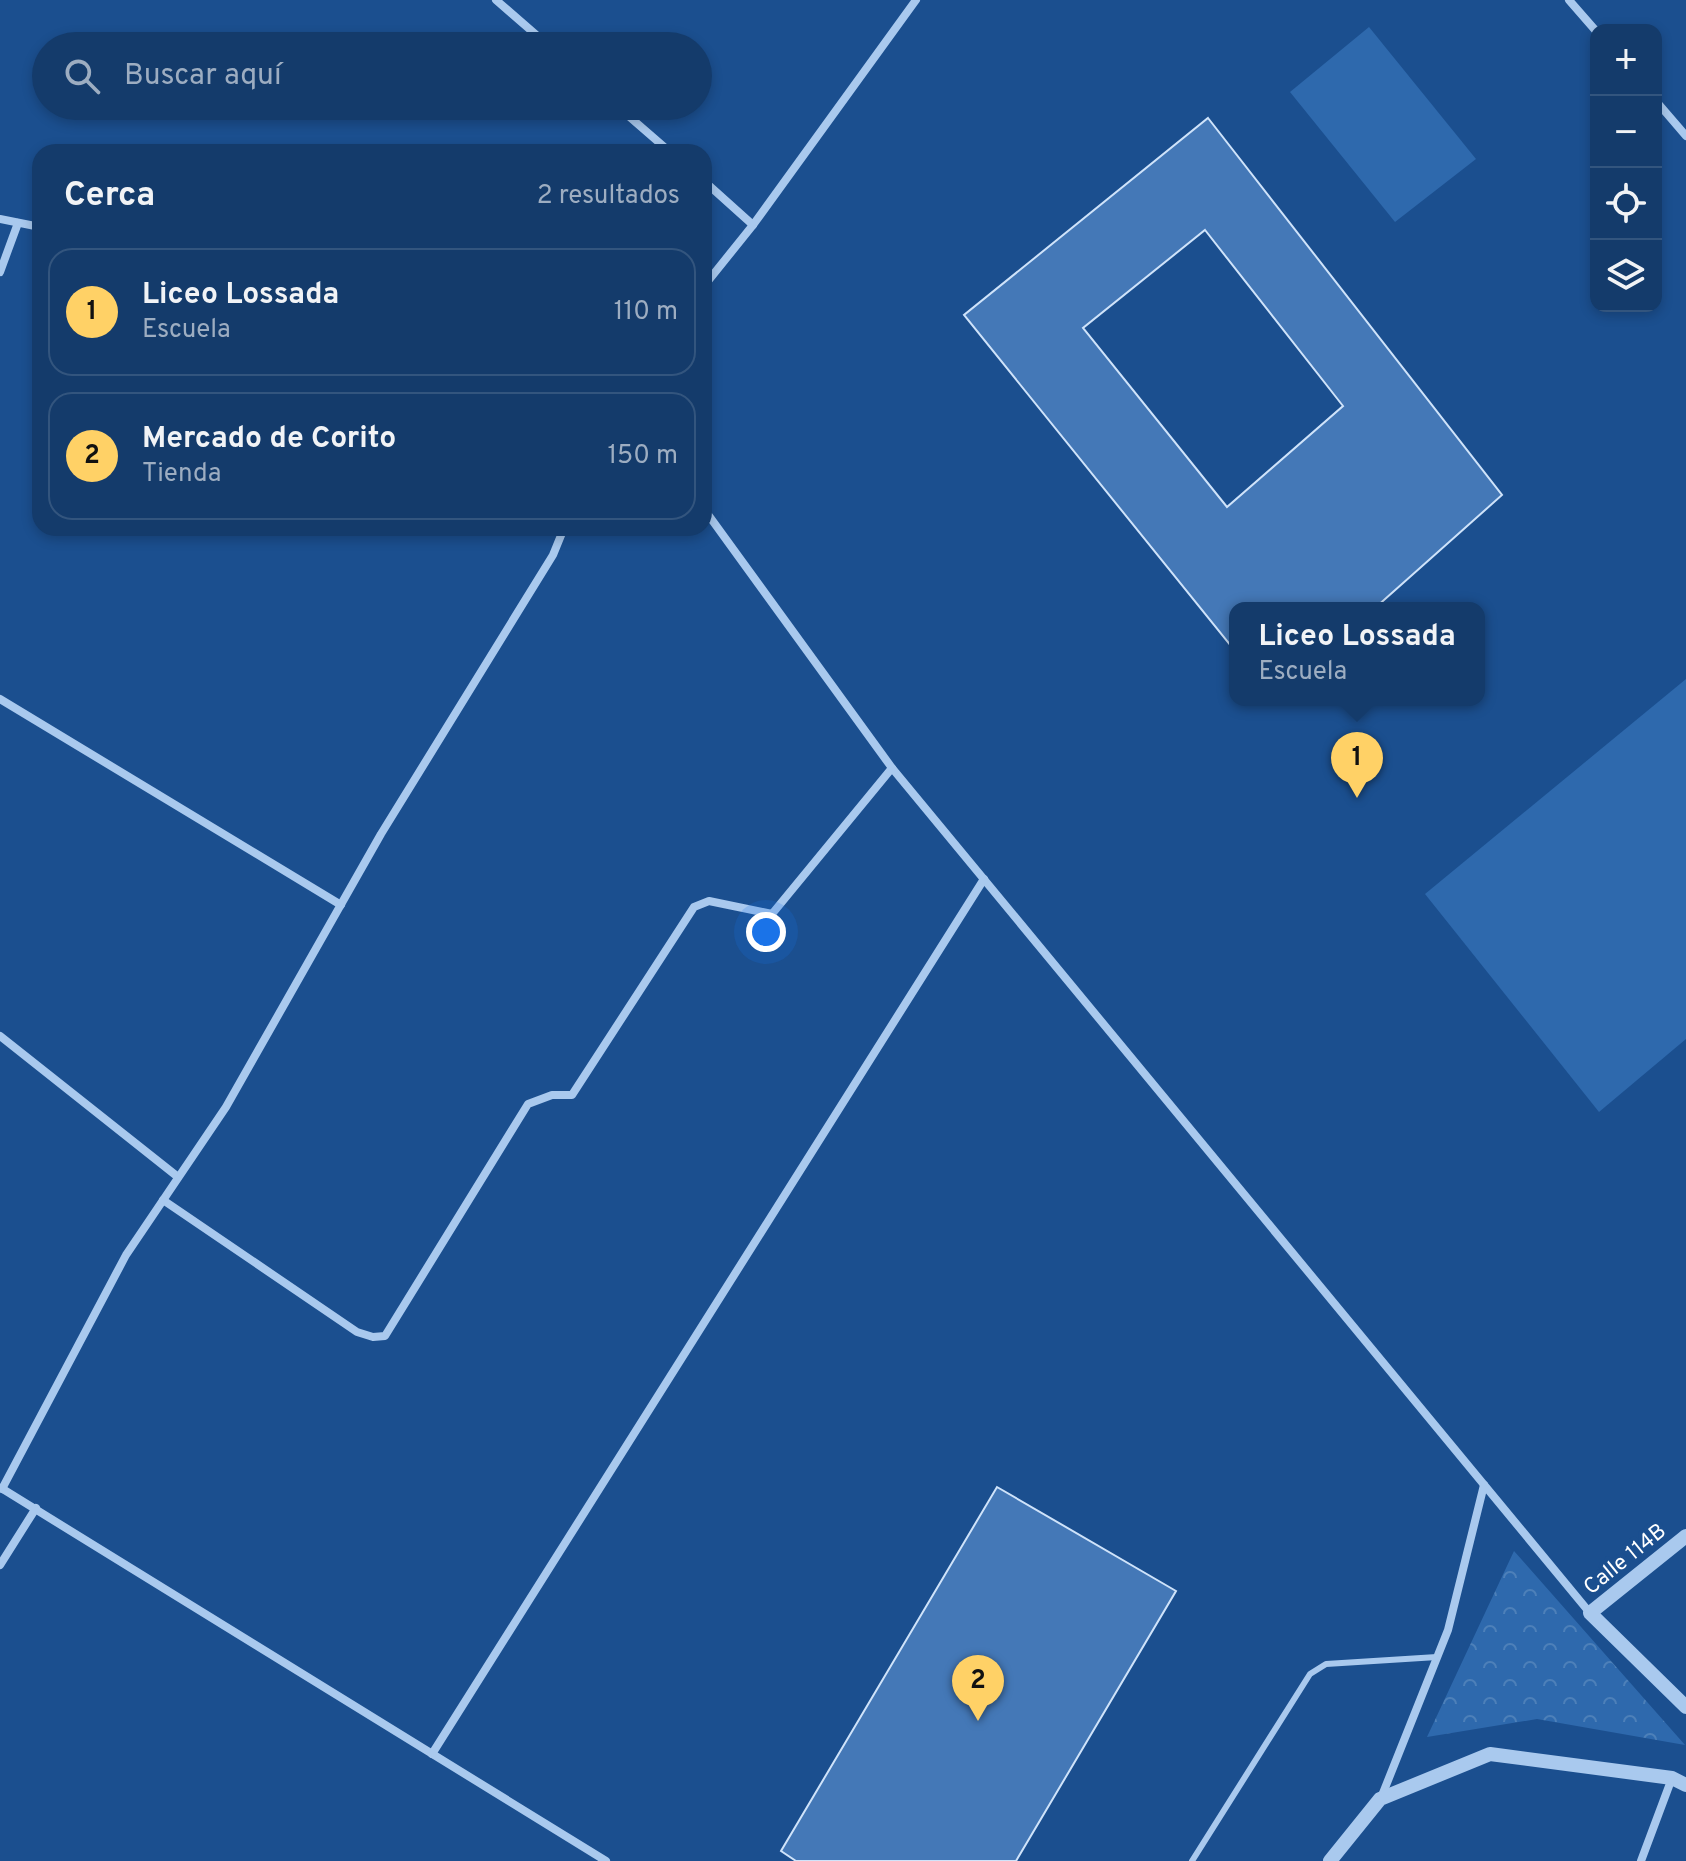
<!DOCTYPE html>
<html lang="es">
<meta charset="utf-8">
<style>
body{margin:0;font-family:Overpass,sans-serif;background:#214673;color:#f1f3f6}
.controls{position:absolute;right:24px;top:24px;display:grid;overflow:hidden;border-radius:16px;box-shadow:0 4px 12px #0003}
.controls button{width:72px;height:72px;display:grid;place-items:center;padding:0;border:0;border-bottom:2px solid #33557e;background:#143b6b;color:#f1f3f6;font:40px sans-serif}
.you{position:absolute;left:766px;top:932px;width:28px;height:28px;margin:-20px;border:6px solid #fff;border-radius:50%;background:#1a73e8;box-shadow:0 0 0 12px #1a73e833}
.badge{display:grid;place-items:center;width:52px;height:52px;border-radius:50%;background:#ffd166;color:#111;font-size:26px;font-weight:700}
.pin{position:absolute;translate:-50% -66px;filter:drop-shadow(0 2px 4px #0008)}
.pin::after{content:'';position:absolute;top:42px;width:28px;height:24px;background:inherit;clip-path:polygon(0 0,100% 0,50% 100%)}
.popup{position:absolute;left:1229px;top:602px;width:256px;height:104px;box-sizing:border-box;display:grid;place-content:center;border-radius:16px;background:#143b6b;filter:drop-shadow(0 2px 6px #0005);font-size:26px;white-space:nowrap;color:#9dadc1}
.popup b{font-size:30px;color:#f1f3f6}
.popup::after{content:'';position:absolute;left:50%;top:100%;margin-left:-16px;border:16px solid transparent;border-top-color:#143b6b}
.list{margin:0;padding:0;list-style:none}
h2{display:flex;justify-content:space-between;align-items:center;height:104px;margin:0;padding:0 32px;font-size:34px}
h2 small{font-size:26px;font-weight:400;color:#9dadc1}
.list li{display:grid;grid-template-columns:52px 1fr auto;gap:24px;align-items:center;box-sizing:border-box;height:128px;margin:0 16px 16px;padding:0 16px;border:2px solid #33557e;border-radius:24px}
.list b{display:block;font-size:30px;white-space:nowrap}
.list p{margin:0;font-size:26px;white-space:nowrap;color:#9dadc1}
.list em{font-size:26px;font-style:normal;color:#9dadc1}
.icon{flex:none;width:44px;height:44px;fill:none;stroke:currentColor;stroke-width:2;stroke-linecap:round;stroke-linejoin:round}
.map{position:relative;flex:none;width:1686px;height:1861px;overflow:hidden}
.search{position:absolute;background:#143b6b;box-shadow:0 4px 12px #0003;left:32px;top:32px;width:680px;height:88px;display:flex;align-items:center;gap:20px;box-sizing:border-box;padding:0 28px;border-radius:44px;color:#9dadc1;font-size:30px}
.panel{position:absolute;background:#143b6b;box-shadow:0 4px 12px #0003;left:32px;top:144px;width:680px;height:392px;border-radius:24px}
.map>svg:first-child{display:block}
.park{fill:url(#park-crowns)}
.pitch{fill:#2e69ad}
.building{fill:#4478b7;stroke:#cfe3fa;stroke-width:2;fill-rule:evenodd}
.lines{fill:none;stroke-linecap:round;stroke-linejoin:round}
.service{stroke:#a9c9ee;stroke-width:6}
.minor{stroke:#a9c9ee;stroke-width:8}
.tertiary{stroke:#a9c9ee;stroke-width:14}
.labels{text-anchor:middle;stroke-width:8;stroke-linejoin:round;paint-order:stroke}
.street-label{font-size:22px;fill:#fff;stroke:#1b4f8f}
</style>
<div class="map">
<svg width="1686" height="1861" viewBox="0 0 1686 1861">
<defs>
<pattern id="park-crowns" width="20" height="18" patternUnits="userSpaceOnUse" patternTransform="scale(2)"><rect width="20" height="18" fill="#2e69ad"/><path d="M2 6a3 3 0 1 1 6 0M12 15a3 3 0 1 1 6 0" fill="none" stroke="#4d80b9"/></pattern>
</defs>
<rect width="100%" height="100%" fill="#1b4f8f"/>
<!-- park -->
<path class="park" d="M1514,1551L1685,1745L1537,1719L1427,1737Z"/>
<!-- pitch -->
<g class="pitch">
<path d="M1369,27L1476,159L1395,222L1290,92Z"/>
<path d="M1686,679V1039L1599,1112L1425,894Z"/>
</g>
<!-- building -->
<g class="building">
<path d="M1208,118L1502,495L1375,608H1235V651L964,315ZM1205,230L1343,406L1227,507L1083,328Z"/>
<path d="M997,1487L1176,1591L1016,1861H796L781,1851Z"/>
</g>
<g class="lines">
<!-- service -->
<path class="service" d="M1192,1861L1310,1674L1326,1664L1437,1657"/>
<!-- minor -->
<g class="minor">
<path d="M496,0L549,46"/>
<path d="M1569,0L1596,31"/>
<path d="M1656,101L1686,136"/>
<path d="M617,106L670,152"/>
<path d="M704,181L753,225"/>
<path d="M0,219L40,227"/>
<path d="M0,272L18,223"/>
<path d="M704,286L753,225L916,0"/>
<path d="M704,509L892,768L1590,1613"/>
<path d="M0,699L341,905"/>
<path d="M0,1036L178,1177"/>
<path d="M163,1200L357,1332L373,1337L385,1336L528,1104L552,1095H572L694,907L709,901L772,914L892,768"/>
<path d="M1,1488L606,1861"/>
<path d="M2,1489L126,1255L226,1107L381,834L553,555L564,528"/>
<path d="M0,1565L36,1508"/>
<path d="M432,1754L984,879"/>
<path d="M1381,1798L1448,1630L1484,1485"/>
<path d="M1641,1861L1672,1778"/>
</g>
<!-- tertiary -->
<g class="tertiary">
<path d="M1686,1536L1590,1613L1686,1707"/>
<path d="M1330,1861L1380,1799L1490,1754L1672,1778L1686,1785"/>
</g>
</g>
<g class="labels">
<!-- street labels -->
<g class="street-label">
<text transform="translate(1624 1558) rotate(-39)" y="8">Calle 114B</text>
</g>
</g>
</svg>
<div class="controls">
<button>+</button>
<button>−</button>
<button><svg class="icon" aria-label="locate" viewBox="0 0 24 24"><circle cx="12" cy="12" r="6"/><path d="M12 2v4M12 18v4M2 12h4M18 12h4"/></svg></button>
<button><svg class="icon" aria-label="layers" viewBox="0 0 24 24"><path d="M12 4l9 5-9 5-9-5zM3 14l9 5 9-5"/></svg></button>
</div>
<div class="you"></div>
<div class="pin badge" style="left:1357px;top:798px">1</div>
<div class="popup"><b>Liceo Lossada</b>Escuela</div>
<div class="pin badge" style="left:978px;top:1721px">2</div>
<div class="search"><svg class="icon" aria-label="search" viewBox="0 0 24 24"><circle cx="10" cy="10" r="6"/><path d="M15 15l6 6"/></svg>Buscar aquí</div>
<section class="panel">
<h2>Cerca<small>2 resultados</small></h2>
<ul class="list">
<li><span class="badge">1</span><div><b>Liceo Lossada</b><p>Escuela</p></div><em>110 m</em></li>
<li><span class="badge">2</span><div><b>Mercado de Corito</b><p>Tienda</p></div><em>150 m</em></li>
</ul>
</section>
</div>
